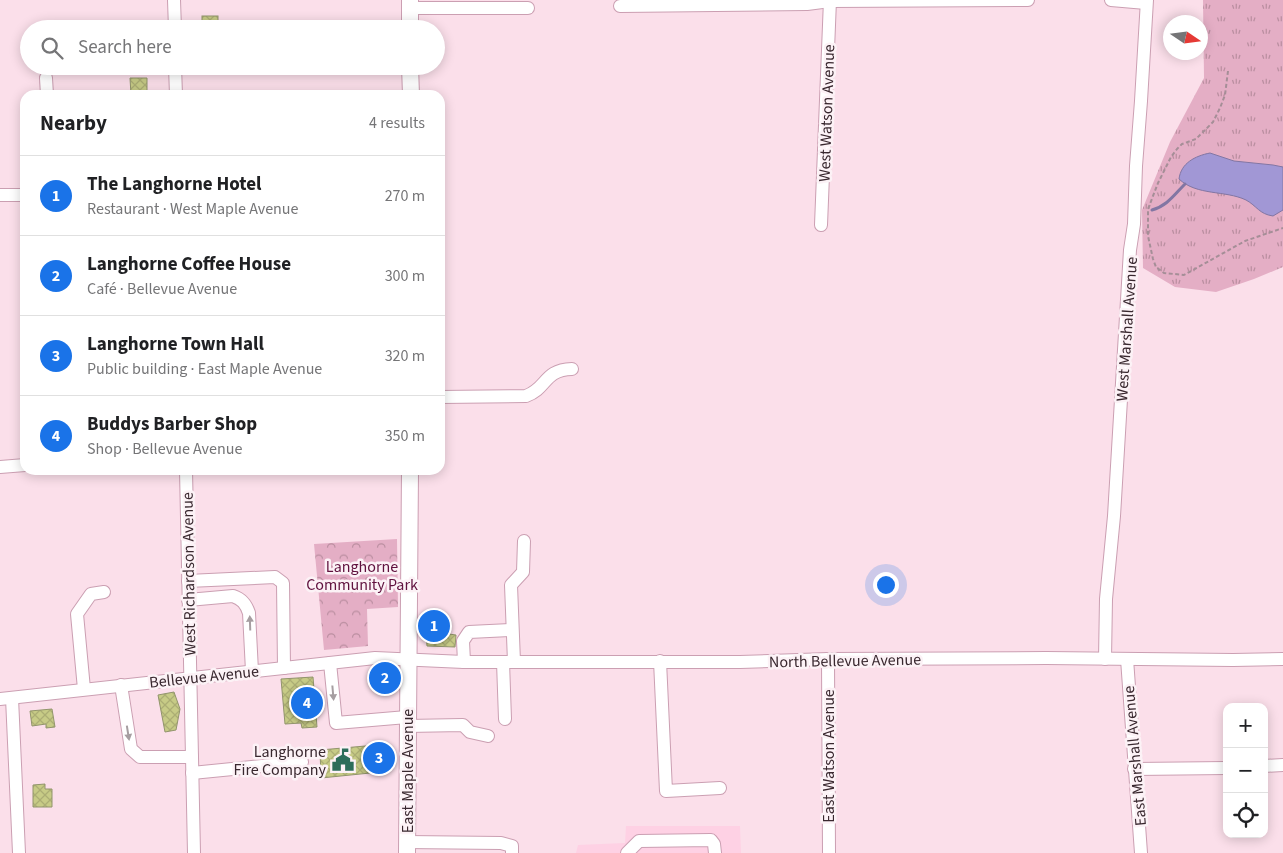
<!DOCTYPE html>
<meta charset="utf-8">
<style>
body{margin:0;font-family:"Source Sans 3",sans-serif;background:#f2f2f2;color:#202124}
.controls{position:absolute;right:15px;bottom:15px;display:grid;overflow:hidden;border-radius:10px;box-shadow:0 2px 12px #0003}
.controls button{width:45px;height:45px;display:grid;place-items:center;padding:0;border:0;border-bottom:1px solid #e0e0e0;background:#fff;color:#202124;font:25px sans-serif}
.compass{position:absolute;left:1163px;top:15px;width:45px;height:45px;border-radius:50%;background:#fff;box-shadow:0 2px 12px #0003;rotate:103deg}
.you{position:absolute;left:885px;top:584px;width:18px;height:18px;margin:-12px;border:4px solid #fff;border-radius:50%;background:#1a73e8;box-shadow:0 0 0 8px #1a73e833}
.badge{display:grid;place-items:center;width:32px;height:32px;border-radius:50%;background:#1a73e8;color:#fff;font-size:16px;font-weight:700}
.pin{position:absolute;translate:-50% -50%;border:2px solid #fff;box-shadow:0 1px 5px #0006}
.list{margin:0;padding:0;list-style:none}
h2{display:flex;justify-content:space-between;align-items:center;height:65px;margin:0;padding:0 20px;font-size:21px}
h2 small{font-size:16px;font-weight:400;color:#757577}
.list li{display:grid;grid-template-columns:32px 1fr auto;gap:15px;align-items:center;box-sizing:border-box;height:80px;padding:0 20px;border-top:1px solid #e0e0e0}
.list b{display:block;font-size:19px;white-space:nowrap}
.list p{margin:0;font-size:16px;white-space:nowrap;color:#757577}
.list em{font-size:16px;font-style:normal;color:#757577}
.icon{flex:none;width:28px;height:28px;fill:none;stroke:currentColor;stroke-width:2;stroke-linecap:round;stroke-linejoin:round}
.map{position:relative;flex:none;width:1283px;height:853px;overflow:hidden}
.search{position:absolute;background:#fff;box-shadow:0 2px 12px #0003;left:20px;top:20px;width:425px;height:55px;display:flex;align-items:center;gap:12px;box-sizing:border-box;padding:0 18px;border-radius:28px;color:#757577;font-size:19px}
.panel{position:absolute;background:#fff;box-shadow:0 2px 12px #0003;left:20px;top:90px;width:425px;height:385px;border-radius:15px}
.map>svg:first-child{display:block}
.built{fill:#fed1e4}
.grass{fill:url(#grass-tufts)}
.forest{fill:url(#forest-crowns)}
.water{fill:#a197d5;stroke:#8276a3}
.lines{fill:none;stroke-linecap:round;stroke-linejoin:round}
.stream{stroke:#8276a3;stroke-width:3}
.building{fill:url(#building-cross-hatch);stroke:#92956c}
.minor-casing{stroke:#cb9fb2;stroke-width:14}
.major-casing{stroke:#cb9fb2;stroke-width:18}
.path{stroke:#a58e97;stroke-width:2;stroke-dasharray:4 2.5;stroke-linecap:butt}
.minor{stroke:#fff;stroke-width:12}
.major{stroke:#fff;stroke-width:16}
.oneway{fill:#a69ea1}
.labels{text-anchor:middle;stroke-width:5;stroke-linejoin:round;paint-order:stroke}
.street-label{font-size:16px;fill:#39282f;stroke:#fcf2f6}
.park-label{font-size:16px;fill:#60113e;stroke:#fcf2f6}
.poi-label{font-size:16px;fill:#39282f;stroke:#fcf2f6;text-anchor:end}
</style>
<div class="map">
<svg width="1283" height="853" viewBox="0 0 1283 853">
<defs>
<pattern id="grass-tufts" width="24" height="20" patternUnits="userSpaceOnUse" patternTransform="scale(1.25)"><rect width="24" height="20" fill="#e4aec5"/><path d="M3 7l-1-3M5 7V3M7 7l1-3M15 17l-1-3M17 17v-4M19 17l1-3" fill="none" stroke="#ba8ea0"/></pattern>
<pattern id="forest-crowns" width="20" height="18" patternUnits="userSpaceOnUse" patternTransform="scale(1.25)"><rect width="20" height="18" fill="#e4aec5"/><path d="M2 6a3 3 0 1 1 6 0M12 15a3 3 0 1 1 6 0" fill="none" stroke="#ba8ea0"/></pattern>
<pattern id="building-cross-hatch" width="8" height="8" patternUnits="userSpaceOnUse" patternTransform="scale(1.25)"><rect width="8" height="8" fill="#c7cb86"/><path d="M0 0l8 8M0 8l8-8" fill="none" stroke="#acae74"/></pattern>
</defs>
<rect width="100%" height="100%" fill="#fbdfea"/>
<!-- built -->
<path class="built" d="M626,826H740L741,853H576L578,845L625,843Z"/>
<!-- grass -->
<path class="grass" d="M1203,0H1283V267L1254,279L1216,292L1175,287L1143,268L1142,210L1170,142L1204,78Z"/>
<!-- forest -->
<path class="forest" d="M397,539L398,607L367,609L368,646L324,650L314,544Z"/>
<!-- water -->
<path class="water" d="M1210,153L1234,161L1273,165L1283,167V210L1273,216C1259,214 1257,206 1246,200C1225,190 1197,196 1179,179C1181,163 1195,156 1210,153Z"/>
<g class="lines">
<!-- stream -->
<path class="stream" d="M1152,210C1167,206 1174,195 1185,184"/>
</g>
<!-- building -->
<g class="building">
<rect x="202" y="16" width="16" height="13"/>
<path d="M130,78H147V95H131Z"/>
<path d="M442,617V633L456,635L455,647L427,646L425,618Z"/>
<path d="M393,667V686L378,687L377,669Z"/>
<path d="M313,677L317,727L302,728L301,723L285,724L281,679Z"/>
<path d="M174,692L180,709L176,730L165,732L158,695Z"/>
<path d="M52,709L55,727L46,728V724L32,726L30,711Z"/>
<path d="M388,744L390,771L321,778L320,750Z"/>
<path d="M45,784V789H52V807H33V785Z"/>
</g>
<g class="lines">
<defs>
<g id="minor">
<path d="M174,0L175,29"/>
<path d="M1111,0L1146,3"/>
<path d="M620,6L807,4L830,1L1028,0"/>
<path d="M410,8H528"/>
<path d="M175,66L176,95"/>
<path d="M46,78L47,95"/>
<path d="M0,195H25"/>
<path d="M821,225L830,0"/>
<path d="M440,397L526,396C548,388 543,370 572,369"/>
<path d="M0,467L25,465"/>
<path d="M186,470L194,853"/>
<path d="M188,581L275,577L283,583L284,668"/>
<path d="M188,600L233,596C242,599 246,604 249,613L252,671"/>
<path d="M828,659L829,853"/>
<path d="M1105,659L1106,599L1114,516L1130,250L1134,224L1136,166L1141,101L1147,0"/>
<path d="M1127,659L1141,853"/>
<path d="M660,661L666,791L720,788"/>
<path d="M464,662L463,641L469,632L512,630"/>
<path d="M503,662L505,719"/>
<path d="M514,662L511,585L523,572L524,541"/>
<path d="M330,663L336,723L407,717"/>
<path d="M121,685L131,749L140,757H192"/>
<path d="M84,689L77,614L91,594L104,592"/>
<path d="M12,698L19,853"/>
<path d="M0,699L375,658L464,662H740L828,659L1046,658L1233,660L1283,659"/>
<path d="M407,726L463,725L470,732L488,736"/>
<path d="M1264,766L1283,765"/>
<path d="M1134,769L1227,768"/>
<path d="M192,773L302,762"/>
<path d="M406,842L501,843L512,846V853"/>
<path d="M627,853L639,841L711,840L714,844L715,853"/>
</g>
<g id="major">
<path d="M410,29V0"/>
<path d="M410,66L411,95"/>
<path d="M407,853L410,470"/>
</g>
</defs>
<!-- minor casing -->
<use href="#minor" class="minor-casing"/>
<!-- major casing -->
<use href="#major" class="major-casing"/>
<!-- path -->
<path class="path" d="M1228,71L1225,95L1220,108L1213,122L1196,139L1182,144L1177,149L1171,157L1158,183L1148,209V236L1153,259L1156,267L1164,273L1184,275L1245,241L1283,228"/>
<!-- minor -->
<use href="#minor" class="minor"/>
<!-- major -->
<use href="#major" class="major"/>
</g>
<!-- one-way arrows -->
<defs><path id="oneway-solid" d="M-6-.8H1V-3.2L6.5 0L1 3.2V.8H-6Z" transform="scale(1.25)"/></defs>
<g class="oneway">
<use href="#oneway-solid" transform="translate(250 623) rotate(-92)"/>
<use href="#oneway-solid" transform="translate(333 693) rotate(85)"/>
<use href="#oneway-solid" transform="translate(128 733) rotate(81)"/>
</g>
<!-- icons -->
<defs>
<symbol id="civic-bare" viewBox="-9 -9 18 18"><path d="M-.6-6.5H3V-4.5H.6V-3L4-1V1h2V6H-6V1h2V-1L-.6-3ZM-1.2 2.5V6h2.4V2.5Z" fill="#2d6d5a" stroke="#fcf2f6" stroke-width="2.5" paint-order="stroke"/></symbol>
</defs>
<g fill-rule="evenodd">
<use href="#civic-bare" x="327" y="744" width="32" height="32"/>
</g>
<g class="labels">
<!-- street labels -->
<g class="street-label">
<text transform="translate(826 113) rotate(-88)" y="6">West Watson Avenue</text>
<text transform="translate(1126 329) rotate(-86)" y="6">West Marshall Avenue</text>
<text transform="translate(188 574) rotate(-91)" y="6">West Richardson Avenue</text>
<text transform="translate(845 660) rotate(-1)" y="6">North Bellevue Avenue</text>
<text transform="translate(204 676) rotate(-6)" y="6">Bellevue Avenue</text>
<text transform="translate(828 756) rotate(-90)" y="6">East Watson Avenue</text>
<text transform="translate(1134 756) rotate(-95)" y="6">East Marshall Avenue</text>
<text transform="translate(407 771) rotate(-90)" y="6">East Maple Avenue</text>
</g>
<!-- park labels -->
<g class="park-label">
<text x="362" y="572">Langhorne<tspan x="362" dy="18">Community Park</tspan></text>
</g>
<!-- poi labels -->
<g class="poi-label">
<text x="326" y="757">Langhorne<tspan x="326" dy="18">Fire Company</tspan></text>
</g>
</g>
</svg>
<div class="controls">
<button>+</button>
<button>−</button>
<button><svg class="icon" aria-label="locate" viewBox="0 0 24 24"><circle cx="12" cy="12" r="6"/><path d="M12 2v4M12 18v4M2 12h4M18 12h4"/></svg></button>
</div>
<svg class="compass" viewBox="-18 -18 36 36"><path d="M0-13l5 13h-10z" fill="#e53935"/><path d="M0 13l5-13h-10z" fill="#757577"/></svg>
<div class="you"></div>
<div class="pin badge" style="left:434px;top:626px">1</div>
<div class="pin badge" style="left:385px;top:678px">2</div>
<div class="pin badge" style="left:379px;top:758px">3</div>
<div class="pin badge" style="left:307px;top:703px">4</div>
<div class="search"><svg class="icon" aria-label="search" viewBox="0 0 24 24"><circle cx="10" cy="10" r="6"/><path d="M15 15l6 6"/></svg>Search here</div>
<section class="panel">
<h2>Nearby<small>4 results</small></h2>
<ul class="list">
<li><span class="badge">1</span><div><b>The Langhorne Hotel</b><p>Restaurant · West Maple Avenue</p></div><em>270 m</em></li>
<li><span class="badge">2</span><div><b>Langhorne Coffee House</b><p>Café · Bellevue Avenue</p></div><em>300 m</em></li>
<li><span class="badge">3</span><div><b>Langhorne Town Hall</b><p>Public building · East Maple Avenue</p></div><em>320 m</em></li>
<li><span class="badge">4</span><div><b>Buddys Barber Shop</b><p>Shop · Bellevue Avenue</p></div><em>350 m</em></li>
</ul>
</section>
</div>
